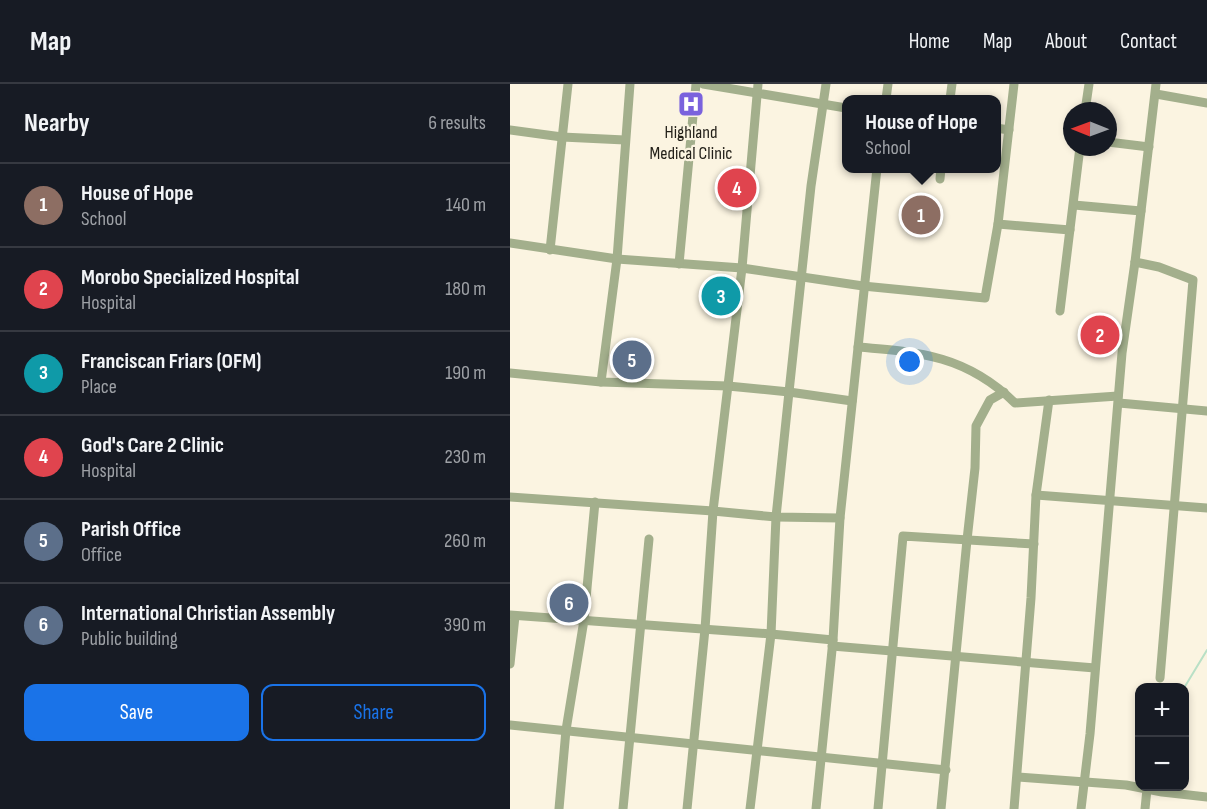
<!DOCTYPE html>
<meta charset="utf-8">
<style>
body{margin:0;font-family:"Sofia Sans Condensed",sans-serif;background:#20242c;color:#f1f3f6}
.controls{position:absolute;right:18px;bottom:18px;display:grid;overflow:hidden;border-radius:12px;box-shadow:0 3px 9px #0003}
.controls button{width:54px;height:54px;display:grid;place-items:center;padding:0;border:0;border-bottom:2px solid #363941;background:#171b24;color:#f1f3f6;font:30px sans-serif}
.compass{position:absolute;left:553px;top:18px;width:54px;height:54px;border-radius:50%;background:#171b24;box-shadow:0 3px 9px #0003;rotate:271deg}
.you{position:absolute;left:400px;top:278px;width:21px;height:21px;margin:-15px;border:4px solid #fff;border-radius:50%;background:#1a73e8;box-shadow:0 0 0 9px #1a73e833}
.badge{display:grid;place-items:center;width:39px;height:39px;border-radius:50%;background:#1a73e8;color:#fff;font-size:20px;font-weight:700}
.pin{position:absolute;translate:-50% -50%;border:3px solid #fff;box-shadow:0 2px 6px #0006}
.popup{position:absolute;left:332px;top:11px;width:159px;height:78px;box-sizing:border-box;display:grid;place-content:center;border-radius:12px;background:#171b24;filter:drop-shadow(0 2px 4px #0005);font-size:20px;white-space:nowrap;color:#9ea1a6}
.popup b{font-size:22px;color:#f1f3f6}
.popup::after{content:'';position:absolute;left:50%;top:100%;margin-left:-12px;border:12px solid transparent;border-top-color:#171b24}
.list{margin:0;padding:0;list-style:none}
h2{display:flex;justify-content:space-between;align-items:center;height:78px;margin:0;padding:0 24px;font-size:26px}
h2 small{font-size:20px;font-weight:400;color:#9ea1a6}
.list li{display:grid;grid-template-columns:39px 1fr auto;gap:18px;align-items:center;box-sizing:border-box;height:84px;padding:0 24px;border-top:2px solid #363941}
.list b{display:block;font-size:22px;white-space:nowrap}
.list p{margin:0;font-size:20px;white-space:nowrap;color:#9ea1a6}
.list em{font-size:20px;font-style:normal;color:#9ea1a6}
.actions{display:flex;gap:12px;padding:18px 24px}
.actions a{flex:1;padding:14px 0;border:2px solid #1a73e8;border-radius:12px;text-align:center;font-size:21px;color:#1a73e8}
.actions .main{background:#1a73e8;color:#fff}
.map{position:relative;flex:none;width:697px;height:725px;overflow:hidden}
header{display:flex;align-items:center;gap:36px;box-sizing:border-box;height:84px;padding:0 30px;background:#171b24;border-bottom:2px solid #363941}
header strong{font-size:28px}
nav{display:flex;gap:33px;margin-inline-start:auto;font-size:21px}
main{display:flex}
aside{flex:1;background:#171b24}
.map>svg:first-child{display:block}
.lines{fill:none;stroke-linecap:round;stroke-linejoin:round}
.stream{stroke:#b9e0c6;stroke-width:2}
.minor{stroke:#a3af8c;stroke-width:9}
.labels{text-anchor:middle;stroke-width:4.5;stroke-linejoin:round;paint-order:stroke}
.poi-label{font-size:18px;fill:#232019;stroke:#fbf4e1}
</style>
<header>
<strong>Map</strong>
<nav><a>Home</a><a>Map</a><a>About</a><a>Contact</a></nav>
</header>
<main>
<aside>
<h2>Nearby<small>6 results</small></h2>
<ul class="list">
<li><span class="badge" style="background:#8d6e63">1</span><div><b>House of Hope</b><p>School</p></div><em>140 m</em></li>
<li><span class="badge" style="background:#e0444e">2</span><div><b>Morobo Specialized Hospital</b><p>Hospital</p></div><em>180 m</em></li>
<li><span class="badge" style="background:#0f9aa8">3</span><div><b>Franciscan Friars (OFM)</b><p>Place</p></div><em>190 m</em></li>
<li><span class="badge" style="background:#e0444e">4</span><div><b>God's Care 2 Clinic</b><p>Hospital</p></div><em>230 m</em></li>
<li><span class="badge" style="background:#5c6f8a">5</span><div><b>Parish Office</b><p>Office</p></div><em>260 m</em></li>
<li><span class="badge" style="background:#5c6f8a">6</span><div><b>International Christian Assembly</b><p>Public building</p></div><em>390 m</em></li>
</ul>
<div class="actions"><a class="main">Save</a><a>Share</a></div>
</aside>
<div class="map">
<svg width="697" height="725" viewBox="0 0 697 725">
<rect width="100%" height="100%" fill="#fbf4e1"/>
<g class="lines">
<!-- stream -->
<path class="stream" d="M674,604L697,566"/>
<!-- minor -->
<g class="minor">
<path d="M193,0L336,24"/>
<path d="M646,10L697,19"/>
<path d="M376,15L378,0"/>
<path d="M440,15L442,0"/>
<path d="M575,27L579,0"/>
<path d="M486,44L499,46"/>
<path d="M0,46L52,53L115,56"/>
<path d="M598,58L639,63"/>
<path d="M430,95L431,84"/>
<path d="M564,121L631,127"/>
<path d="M488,140L560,146"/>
<path d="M0,159L107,175L232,184L353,202L475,214L488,140L504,0"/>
<path d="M40,166L58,0"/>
<path d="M625,178L649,183L683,196L650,594"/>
<path d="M169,180L186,0"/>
<path d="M550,227L570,63"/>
<path d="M348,263C411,268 457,272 505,319L608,312"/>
<path d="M0,289L91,298L218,302L279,308L342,317"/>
<path d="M91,298L107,175L120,0"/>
<path d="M609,319L697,327"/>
<path d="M526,411L697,424"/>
<path d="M0,413L203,427L266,433L330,434"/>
<path d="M0,531L261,550L323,556"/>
<path d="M322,562L585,584"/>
<path d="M0,580L5,532"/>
<path d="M0,641L436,686"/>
<path d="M508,693L616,701L652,708L697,713"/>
<path d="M49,725L56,646L74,536L85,418"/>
<path d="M113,725L139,455"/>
<path d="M177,725L195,545L203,427L232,184L248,0"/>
<path d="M240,725L261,550L266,433L279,308L301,102L316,0"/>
<path d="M306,725L323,556L330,434L367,84"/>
<path d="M368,725L393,452L524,460"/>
<path d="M431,725L457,456L465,384L466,342L480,316L494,308"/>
<path d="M504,725L521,514L526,411L539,316"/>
<path d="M571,725L580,650L612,269L625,178L646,0"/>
<path d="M635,725L637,705"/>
</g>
</g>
<!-- icons -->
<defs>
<symbol id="hospital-square" viewBox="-11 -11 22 22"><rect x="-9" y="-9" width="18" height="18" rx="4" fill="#7a62dd" stroke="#fbf4e1"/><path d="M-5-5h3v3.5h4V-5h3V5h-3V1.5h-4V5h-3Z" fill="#fff"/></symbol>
</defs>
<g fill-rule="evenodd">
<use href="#hospital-square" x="166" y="5" width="30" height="30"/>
</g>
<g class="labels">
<!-- poi labels -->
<g class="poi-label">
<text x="181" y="54">Highland<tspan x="181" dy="21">Medical Clinic</tspan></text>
</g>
</g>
</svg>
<div class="controls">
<button>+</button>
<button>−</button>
</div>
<svg class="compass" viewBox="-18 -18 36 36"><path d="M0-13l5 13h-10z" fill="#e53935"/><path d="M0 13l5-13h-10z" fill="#9ea1a6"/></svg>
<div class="you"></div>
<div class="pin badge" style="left:411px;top:131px;background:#8d6e63">1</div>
<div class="popup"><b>House of Hope</b>School</div>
<div class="pin badge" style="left:590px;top:251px;background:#e0444e">2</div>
<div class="pin badge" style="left:211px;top:212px;background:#0f9aa8">3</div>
<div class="pin badge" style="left:227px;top:104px;background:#e0444e">4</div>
<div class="pin badge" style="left:122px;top:276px;background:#5c6f8a">5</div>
<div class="pin badge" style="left:59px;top:519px;background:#5c6f8a">6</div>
</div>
</main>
